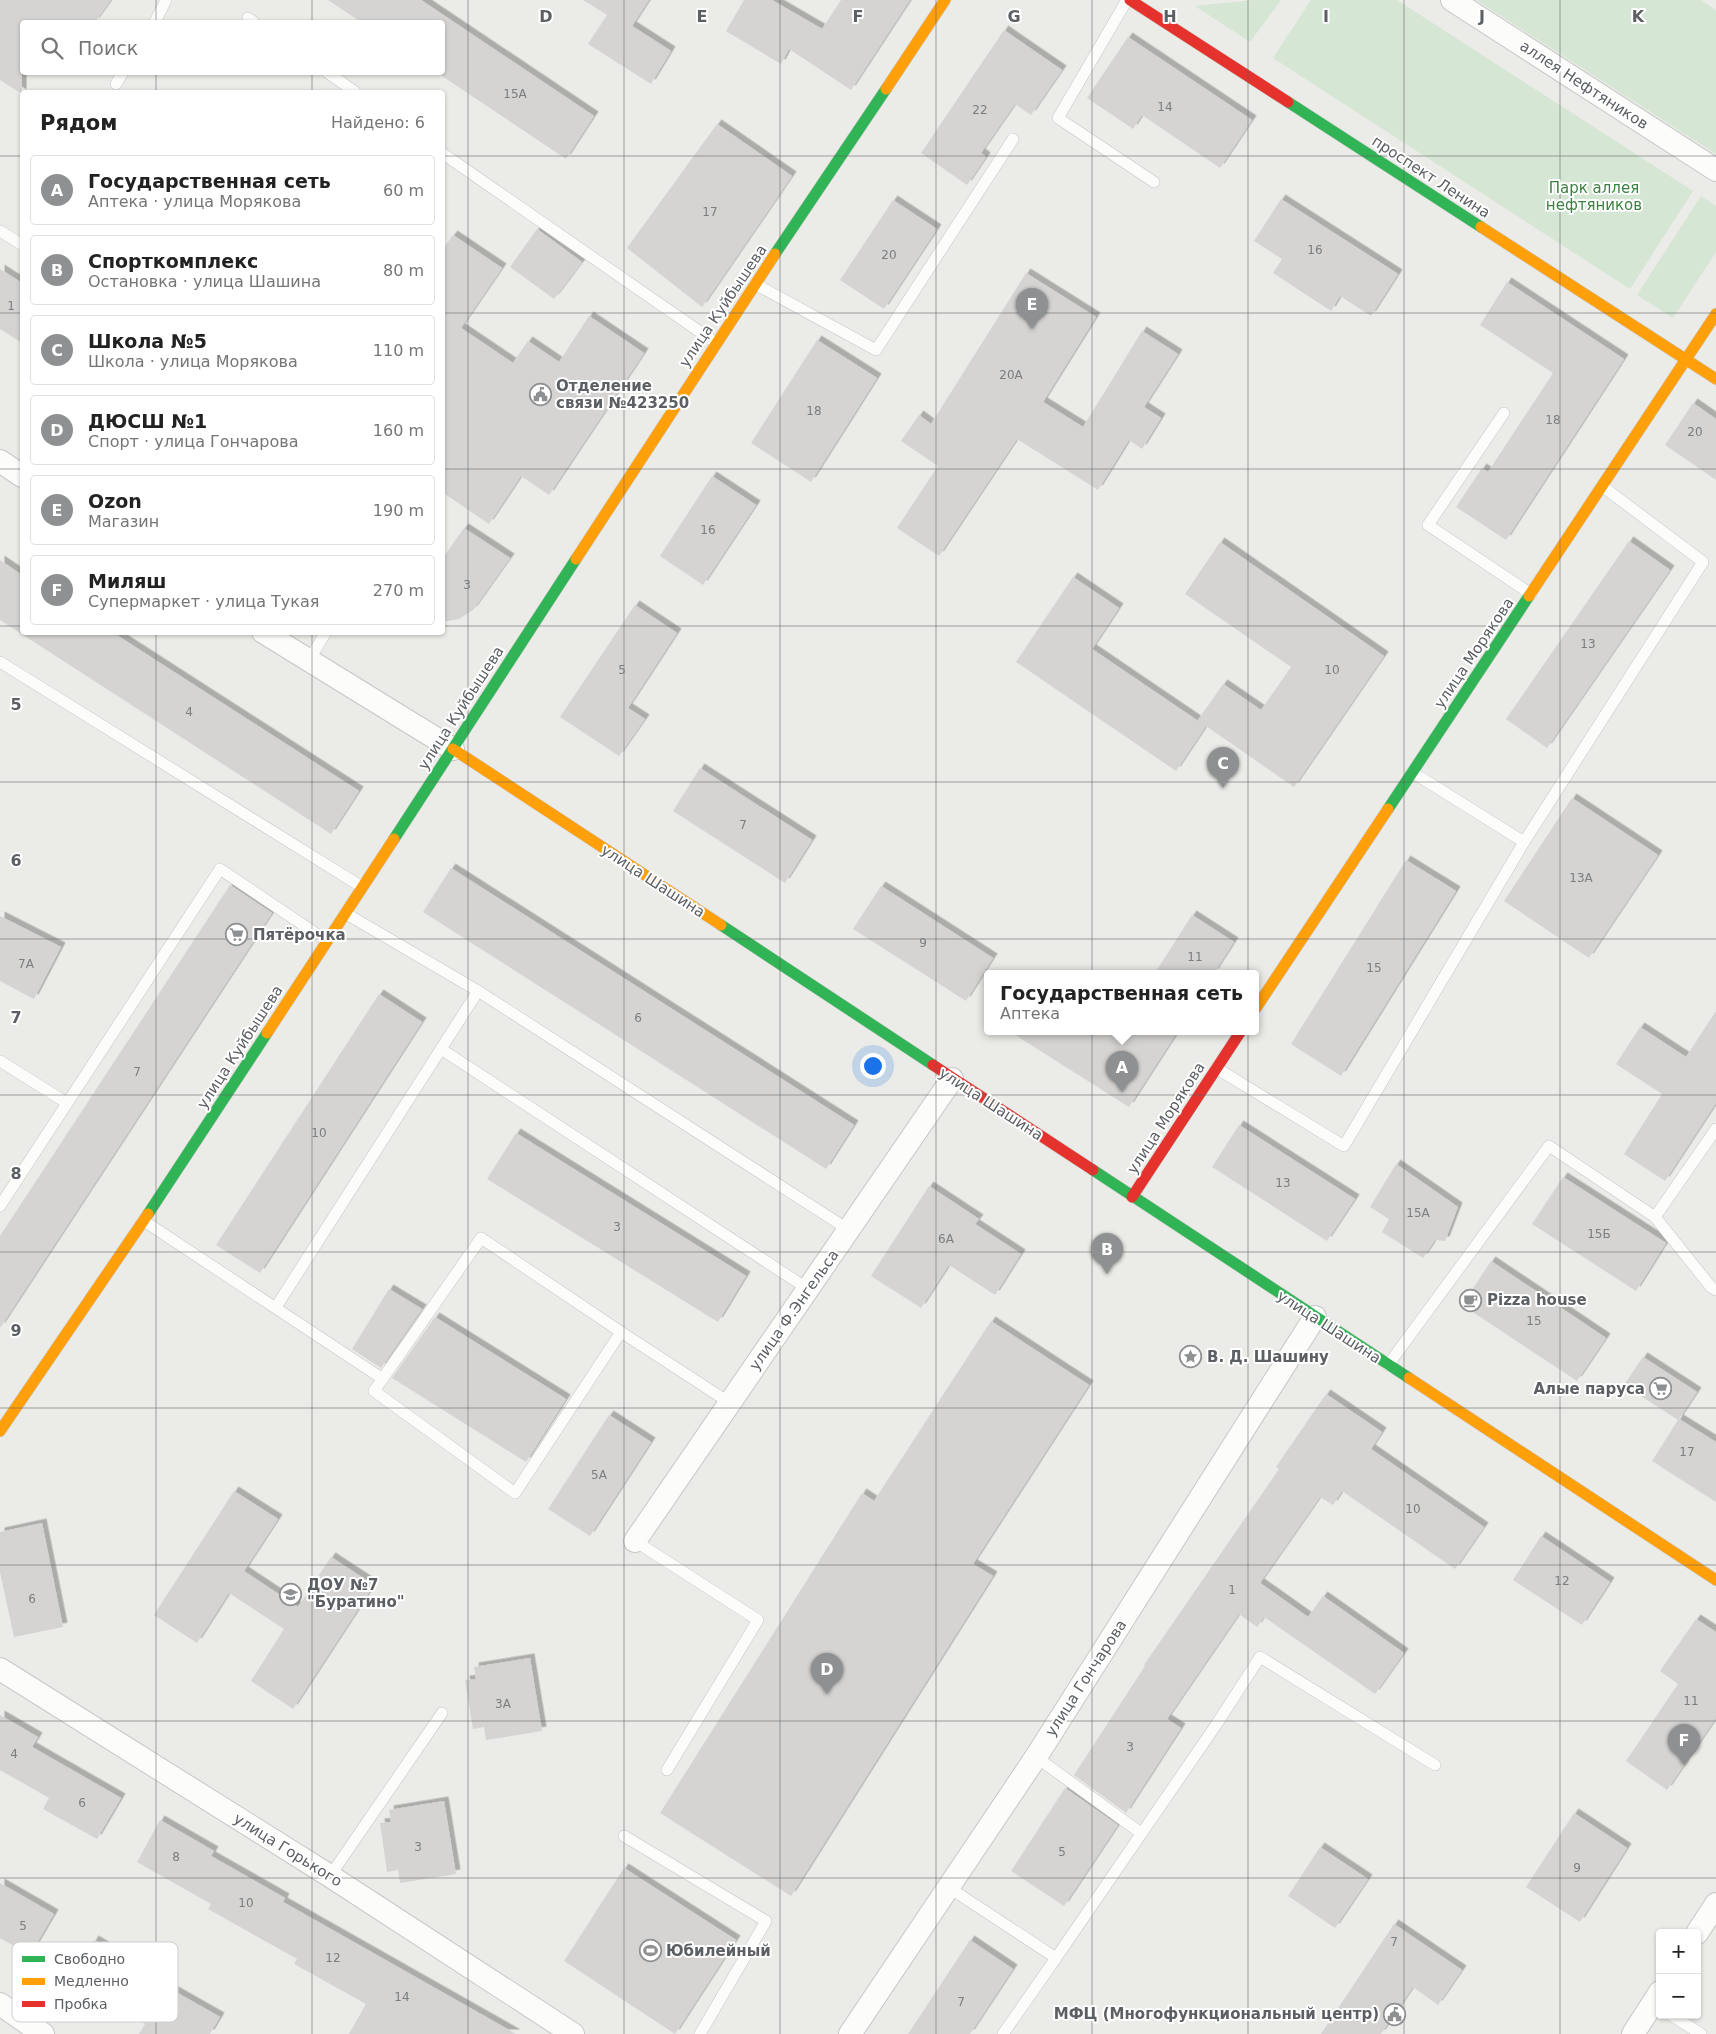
<!DOCTYPE html>
<html lang="ru">
<meta charset="utf-8">
<style>
body{margin:0;font-family:"DejaVu Sans",sans-serif;background:#f6f6f6;color:#222}
.controls{position:absolute;right:15px;bottom:15px;display:grid;overflow:hidden;border-radius:5px;box-shadow:0 1px 4px #0004}
.controls button{width:45px;height:45px;display:grid;place-items:center;padding:0;border:0;border-bottom:1px solid #e0e0e0;background:#fff;color:#222;font:25px sans-serif}
.you{position:absolute;left:872px;top:1065px;width:18px;height:18px;margin:-12px;border:4px solid #fff;border-radius:50%;background:#1a73e8;box-shadow:0 0 0 8px #1a73e833}
.badge{display:grid;place-items:center;width:32px;height:32px;border-radius:50%;background:#8e9091;color:#fff;font-size:16px;font-weight:700}
.pin{position:absolute;translate:-50% -41px;filter:drop-shadow(0 1px 2px #0008)}
.pin::after{content:'';position:absolute;top:26px;width:18px;height:15px;background:inherit;clip-path:polygon(0 0,100% 0,50% 100%)}
.popup{position:absolute;left:984px;top:970px;width:275px;height:65px;box-sizing:border-box;display:grid;place-content:center;border-radius:5px;background:#fff;filter:drop-shadow(0 1px 4px #0005);font-size:16px;white-space:nowrap;color:#767676}
.popup b{font-size:19px;color:#222}
.popup::after{content:'';position:absolute;left:50%;top:100%;margin-left:-10px;border:10px solid transparent;border-top-color:#fff}
.list{margin:0;padding:0;list-style:none}
h2{display:flex;justify-content:space-between;align-items:center;height:65px;margin:0;padding:0 20px;font-size:21px}
h2 small{font-size:16px;font-weight:400;color:#767676}
.list li{display:grid;grid-template-columns:32px 1fr auto;gap:15px;align-items:center;box-sizing:border-box;height:70px;margin:0 10px 10px;padding:0 10px;border:1px solid #e0e0e0;border-radius:5px}
.list b{display:block;font-size:19px;white-space:nowrap}
.list p{margin:0;font-size:16px;white-space:nowrap;color:#767676}
.list em{font-size:16px;font-style:normal;color:#767676}
.icon{flex:none;width:28px;height:28px;fill:none;stroke:currentColor;stroke-width:2;stroke-linecap:round;stroke-linejoin:round}
.map{position:relative;flex:none;width:1716px;height:2034px;overflow:hidden}
.search{position:absolute;background:#fff;box-shadow:0 1px 4px #0004;left:20px;top:20px;width:425px;height:55px;display:flex;align-items:center;gap:12px;box-sizing:border-box;padding:0 18px;border-radius:5px;color:#767676;font-size:19px}
.panel{position:absolute;background:#fff;box-shadow:0 1px 4px #0004;left:20px;top:90px;width:425px;height:545px;border-radius:5px}
.map>svg:first-child{display:block}
.green{fill:#d5e6d4}
.building{fill:#d5d4d2;filter:url(#shadow)}
.lines{fill:none;stroke-linecap:round;stroke-linejoin:round}
.lane-casing{stroke:#c7c7c7;stroke-width:12}
.street-casing{stroke:#c7c7c7;stroke-width:24}
.fast-casing{stroke:#c8c9c9;stroke-width:12}
.slow-casing{stroke:#c8c9c9;stroke-width:12}
.jam-casing{stroke:#c8c9c9;stroke-width:12}
.lane{stroke:#fcfcfb;stroke-width:11}
.street{stroke:#fcfcfb;stroke-width:22}
.fast{stroke:#30b455;stroke-width:11}
.slow{stroke:#ff9f0a;stroke-width:11}
.jam{stroke:#e5322d;stroke-width:11}
.grid{fill:none;stroke:#5c5f63;stroke-width:1;stroke-opacity:0.55}
.labels{text-anchor:middle;stroke-width:4;stroke-linejoin:round;paint-order:stroke}
.number-label{font-size:12px;fill:#7b7d7f}
.street-label{font-size:15px;fill:#5c5f63;stroke:#fff}
.park-label{font-size:15px;fill:#3e8143;stroke:#fff}
.poi-label{font-size:15px;font-weight:bold;fill:#5c5f63;stroke:#fff;text-anchor:start}
.key{fill:#fff;stroke:#cecfd0;stroke-width:1}
.key-label{font-size:14px;fill:#5c5f63}
.grid-label{font-size:16px;text-anchor:middle;font-weight:bold;fill:#5c5f63;stroke:#fff;stroke-width:4;stroke-linejoin:round;paint-order:stroke}
</style>
<div class="map">
<svg width="1716" height="2034" viewBox="0 0 1716 2034">
<defs>
<filter id="shadow"><feDropShadow dx="4.5" dy="-4.5" stdDeviation="0" flood-color="#0004"/></filter>
</defs>
<rect width="100%" height="100%" fill="#ebebe7"/>
<!-- green -->
<g class="green">
<path d="M1252,0H1281L1250,42L1195,6Z"/>
<path d="M1311,0H1397L1693,191L1630,289L1273,58Z"/>
<path d="M1476,0H1701L1716,10V154Z"/>
<path d="M1701,196L1716,206V252L1673,318L1637,295Z"/>
</g>
<!-- building -->
<g class="building">
<path d="M0,0H111L95,22H22V94L0,80Z"/>
<path d="M328,0H421L594,116L566,159L442,76V22H361Z"/>
<path d="M583,0H649L632,26L671,51L651,84L588,44L607,15Z"/>
<path d="M744,0H772L822,29L841,0H910L851,90L789,49L781,64L726,31Z"/>
<path d="M1004,30L1062,70L1031,115L1015,104L981,153L986,157L967,185L921,153Z"/>
<path d="M1128,37L1252,120L1220,168L1142,115L1133,129L1087,98Z"/>
<path d="M717,124L792,176L702,307L627,248Z"/>
<path d="M1281,199L1398,274L1371,316L1340,296L1331,311L1273,273L1282,259L1254,241Z"/>
<path d="M893,200L937,229L884,309L840,280Z"/>
<path d="M537,229L582,262L554,299L510,267Z"/>
<path d="M453,235L502,268L461,328L513,363L528,341L559,362L589,316L644,353L549,495L521,476L489,524L442,492V250Z"/>
<path d="M0,269L22,283V343L0,329Z"/>
<path d="M1026,273L1096,317L1043,402L1083,427L1142,331L1178,354L1144,407L1161,418L1142,449L1129,440L1098,490L1017,439L939,556L897,528L938,466L901,441L919,415L931,424Z"/>
<path d="M1507,282L1624,359L1506,540L1456,507L1482,468L1488,472L1553,373L1480,325Z"/>
<path d="M817,340L877,378L811,482L751,443Z"/>
<path d="M1693,403L1716,419V480L1665,445Z"/>
<path d="M712,476L756,505L703,585L660,556Z"/>
<path d="M464,528L510,558L473,610L459,619L442,622V559Z"/>
<path d="M1629,541L1670,570L1547,748L1506,719Z"/>
<path d="M1220,542L1384,656L1294,787L1206,726L1176,771L1016,662L1073,577L1119,608L1092,649L1201,723L1198,720L1223,684L1261,710L1291,667L1185,594Z"/>
<path d="M0,560L22,575V632H112L359,791L331,834L0,620Z"/>
<path d="M635,605L677,633L628,708L645,719L619,756L560,717Z"/>
<path d="M700,768L812,840L785,883L673,811Z"/>
<path d="M1572,798L1658,855L1589,958L1504,901Z"/>
<path d="M1406,860L1456,891L1341,1076L1291,1044Z"/>
<path d="M451,868L854,1125L826,1169L423,912Z"/>
<path d="M230,885L272,913L0,1328V1236Z"/>
<path d="M881,886L993,958L966,1001L853,929Z"/>
<path d="M1192,915L1234,942L1214,973H1155Z"/>
<path d="M0,916L61,947L34,999L0,981Z"/>
<path d="M379,994L422,1022L260,1273L216,1245Z"/>
<path d="M1716,1011V1103L1665,1181L1624,1154L1662,1094L1616,1064L1640,1027L1686,1057Z"/>
<path d="M1009,1031H1178L1129,1107Z"/>
<path d="M1239,1125L1355,1199L1327,1241L1212,1167Z"/>
<path d="M516,1133L746,1276L718,1322L487,1179Z"/>
<path d="M1396,1164L1458,1207L1445,1241L1435,1240L1423,1258L1382,1232L1389,1219L1370,1207Z"/>
<path d="M1563,1177L1666,1243L1636,1291L1532,1224Z"/>
<path d="M929,1186L979,1219L975,1224L1021,1254L995,1295L949,1265L921,1308L871,1276Z"/>
<path d="M1491,1261L1606,1338L1577,1381L1462,1305Z"/>
<path d="M389,1289L422,1309L381,1368L352,1349Z"/>
<path d="M435,1317L566,1399L526,1462L392,1378Z"/>
<path d="M991,1321L1089,1385L973,1564L993,1576L791,1896L660,1813L862,1493L874,1501Z"/>
<path d="M1643,1357L1697,1392L1679,1419L1716,1442V1502L1652,1461L1678,1420L1624,1385Z"/>
<path d="M1326,1394L1382,1432L1371,1449L1484,1527L1455,1569L1342,1491L1333,1505L1320,1497L1260,1583L1308,1617L1323,1596L1404,1653L1375,1694L1264,1617L1257,1627L1239,1614L1167,1719L1181,1728L1126,1813L1074,1775L1145,1666L1144,1665L1279,1469L1276,1467Z"/>
<path d="M609,1415L651,1442L590,1536L548,1509Z"/>
<path d="M234,1491L278,1519L244,1571L298,1607L331,1557L374,1585L293,1709L251,1681L284,1629L229,1593L197,1643L154,1615Z"/>
<path d="M42,1523L63,1627L14,1637L0,1572V1532Z"/>
<path d="M1541,1536L1610,1582L1582,1625L1513,1580Z"/>
<path d="M1696,1619L1716,1632V1718L1667,1790L1626,1761L1678,1684L1660,1671Z"/>
<path d="M530,1658L542,1731L486,1740L484,1727L473,1729L465,1680L476,1679L474,1667Z"/>
<path d="M0,1715L38,1737L32,1747L121,1798L97,1839L43,1809L49,1798L0,1770Z"/>
<path d="M1065,1788L1118,1825L1064,1906L1011,1871Z"/>
<path d="M444,1801L456,1874L400,1883L398,1870L387,1872L380,1823L391,1822L389,1810Z"/>
<path d="M1574,1813L1627,1848L1580,1922L1526,1887Z"/>
<path d="M160,1820L214,1851L211,1856L285,1898L283,1902L516,2034H349L366,2004L294,1964L297,1959L208,1909L211,1904L137,1862Z"/>
<path d="M1320,1847L1368,1879L1335,1928L1288,1896Z"/>
<path d="M624,1868L736,1940L675,2034L564,1961Z"/>
<path d="M0,1883L54,1914L30,1955L0,1938Z"/>
<path d="M1394,1924L1462,1970L1438,2005L1413,1987L1381,2034H1321Z"/>
<path d="M94,1940L148,1971L146,1975L220,2017L210,2034H139L145,2024L71,1982Z"/>
<path d="M970,1940L1013,1969L970,2034H908Z"/>
</g>
<g class="lines">
<defs>
<g id="lane">
<path d="M1127,0L1058,118L1154,182"/>
<path d="M248,18L254,22"/>
<path d="M155,22L166,0"/>
<path d="M327,72L355,92"/>
<path d="M116,84L123,72"/>
<path d="M442,153L716,343"/>
<path d="M0,231L21,244"/>
<path d="M755,284L876,350L1013,139"/>
<path d="M1504,413L1428,525L1531,594"/>
<path d="M0,662L362,887"/>
<path d="M308,662L326,632"/>
<path d="M1412,772L1524,842"/>
<path d="M478,991L849,1230"/>
<path d="M441,1049L808,1289"/>
<path d="M0,1061L67,1103"/>
<path d="M1216,1068L1344,1146L1524,842L1703,562L1602,486"/>
<path d="M1716,1129L1655,1217L1711,1287L1716,1290"/>
<path d="M0,1206L220,869L327,941"/>
<path d="M144,1221L383,1379"/>
<path d="M276,1307L478,991L345,913"/>
<path d="M621,1332L481,1238L374,1391L515,1493L621,1332L730,1403"/>
<path d="M1388,1365L1549,1146L1655,1217"/>
<path d="M635,1541L758,1620L667,1770"/>
<path d="M1036,1757L1141,1833"/>
<path d="M624,1836L766,1921L700,2034"/>
<path d="M330,1876L442,1713"/>
<path d="M948,1887L1056,1958L1216,1725L1260,1657L1435,1765"/>
<path d="M1671,2015L1701,2034"/>
<path d="M1003,2034L1056,1958"/>
</g>
<g id="street">
<path d="M1452,0L1716,170"/>
<path d="M0,461L22,476"/>
<path d="M263,632L453,749"/>
<path d="M635,1541L952,1079"/>
<path d="M0,1669L330,1876L573,2034"/>
<path d="M1697,1933L1716,1904"/>
<path d="M0,2004L43,2034"/>
<path d="M850,2034L1036,1757L1315,1317"/>
<path d="M1633,2034L1660,1992"/>
</g>
<g id="fast">
<path d="M1288,102L1481,227"/>
<path d="M775,254L886,89"/>
<path d="M1388,809L1529,596"/>
<path d="M394,839L576,559"/>
<path d="M721,925L933,1065"/>
<path d="M1093,1170L1409,1378"/>
<path d="M148,1214L267,1033"/>
</g>
<g id="slow">
<path d="M886,89L945,0"/>
<path d="M1481,227L1716,379"/>
<path d="M576,559L775,254"/>
<path d="M1529,596L1716,314"/>
<path d="M453,749L721,925"/>
<path d="M1256,1008L1388,809"/>
<path d="M267,1033L394,839"/>
<path d="M1409,1378L1716,1580"/>
<path d="M0,1431L148,1214"/>
</g>
<g id="jam">
<path d="M1130,0L1288,102"/>
<path d="M933,1065L1093,1170"/>
<path d="M1132,1197L1241,1031"/>
</g>
</defs>
<!-- lane casing -->
<use href="#lane" class="lane-casing"/>
<!-- street casing -->
<use href="#street" class="street-casing"/>
<!-- fast casing -->
<use href="#fast" class="fast-casing"/>
<!-- slow casing -->
<use href="#slow" class="slow-casing"/>
<!-- jam casing -->
<use href="#jam" class="jam-casing"/>
<!-- lane -->
<use href="#lane" class="lane"/>
<!-- street -->
<use href="#street" class="street"/>
<!-- fast -->
<use href="#fast" class="fast"/>
<!-- slow -->
<use href="#slow" class="slow"/>
<!-- jam -->
<use href="#jam" class="jam"/>
</g>
<!-- grid -->
<path class="grid" d="M156,0V22M312,0V22M468,0V2034M624,0V2034M780,0V2034M936,0V2034M1092,0V2034M1248,0V2034M1404,0V2034M1560,0V2034M156,72V92M312,72V92M0,156H22M442,156H1716M0,313H22M442,313H1716M0,469H22M442,469H1716M0,626H22M442,626H1716M156,632V2034M312,632V2034M0,782H1716M0,939H1716M0,1095H1716M0,1252H1716M0,1408H1716M0,1565H1716M0,1721H1716M0,1878H1716"/>
<!-- icons -->
<defs>
<symbol id="civic-ring" viewBox="-11 -11 22 22"><circle r="9.5" fill="#fff" stroke="#8e9091" stroke-width="1.5"/><path d="M-.6-6.5H3V-4.5H.6V-3L4-1V1h2V6H-6V1h2V-1L-.6-3ZM-1.2 2.5V6h2.4V2.5Z" fill="#8e9091"/></symbol>
<symbol id="supermarket-ring" viewBox="-11 -11 22 22"><circle r="9.5" fill="#fff" stroke="#8e9091" stroke-width="1.5"/><path d="M-6-5.5h2.5l.6 2H6L4.5 2H-2.5L-4.4-4H-6ZM-1.5 3.2a1.3 1.3 0 1 0 .1 0ZM3 3.2a1.3 1.3 0 1 0 .1 0Z" fill="#8e9091"/></symbol>
<symbol id="cafe-ring" viewBox="-11 -11 22 22"><circle r="9.5" fill="#fff" stroke="#8e9091" stroke-width="1.5"/><path d="M-5.5-4.5H6V0H3Q3 3.5 0 3.5H-2.5Q-5.5 3.5-5.5 0ZM3-3.2v2h1.7v-2ZM-6 4.5H4V6H-6Z" fill="#8e9091"/></symbol>
<symbol id="sight-ring" viewBox="-11 -11 22 22"><circle r="9.5" fill="#fff" stroke="#8e9091" stroke-width="1.5"/><path d="M0-6L1.8-2.2L6-1.7L2.9 1.2L3.7 5.4L0 3.3L-3.7 5.4L-2.9 1.2L-6-1.7L-1.8-2.2Z" fill="#8e9091"/></symbol>
<symbol id="school-ring" viewBox="-11 -11 22 22"><circle r="9.5" fill="#fff" stroke="#8e9091" stroke-width="1.5"/><path d="M0-5L7-2L0 1L-7-2ZM-4 1L0 2.5L4 1V4Q0 6-4 4Z" fill="#8e9091"/></symbol>
<symbol id="stadium-ring" viewBox="-11 -11 22 22"><circle r="9.5" fill="#fff" stroke="#8e9091" stroke-width="1.5"/><path d="M0-5a6.5 5 0 1 0 0 10a6.5 5 0 1 0 0-10ZM-3.5-1.8h7v3.6h-7Z" fill="#8e9091"/></symbol>
</defs>
<g fill-rule="evenodd">
<use href="#civic-ring" x="528" y="382" width="25" height="25"/>
<use href="#supermarket-ring" x="224" y="922" width="25" height="25"/>
<use href="#cafe-ring" x="1458" y="1288" width="25" height="25"/>
<use href="#sight-ring" x="1178" y="1344" width="25" height="25"/>
<use href="#supermarket-ring" x="1648" y="1376" width="25" height="25"/>
<use href="#school-ring" x="278" y="1582" width="25" height="25"/>
<use href="#stadium-ring" x="638" y="1938" width="25" height="25"/>
<use href="#civic-ring" x="1382" y="2002" width="25" height="25"/>
</g>
<g class="labels">
<!-- number labels -->
<g class="number-label">
<text x="515" y="98">15А</text>
<text x="1165" y="111">14</text>
<text x="980" y="114">22</text>
<text x="710" y="216">17</text>
<text x="1315" y="254">16</text>
<text x="889" y="259">20</text>
<text x="11" y="310">1</text>
<text x="1011" y="379">20А</text>
<text x="814" y="415">18</text>
<text x="1553" y="424">18</text>
<text x="1695" y="436">20</text>
<text x="708" y="534">16</text>
<text x="467" y="589">3</text>
<text x="1588" y="648">13</text>
<text x="622" y="674">5</text>
<text x="1332" y="674">10</text>
<text x="189" y="716">4</text>
<text x="743" y="829">7</text>
<text x="1581" y="882">13А</text>
<text x="923" y="947">9</text>
<text x="1195" y="961">11</text>
<text x="26" y="968">7А</text>
<text x="1374" y="972">15</text>
<text x="638" y="1022">6</text>
<text x="137" y="1076">7</text>
<text x="319" y="1137">10</text>
<text x="1283" y="1187">13</text>
<text x="1418" y="1217">15А</text>
<text x="617" y="1231">3</text>
<text x="1599" y="1238">15Б</text>
<text x="946" y="1243">6А</text>
<text x="1534" y="1325">15</text>
<text x="1687" y="1456">17</text>
<text x="599" y="1479">5А</text>
<text x="1413" y="1513">10</text>
<text x="1562" y="1585">12</text>
<text x="1232" y="1594">1</text>
<text x="32" y="1603">6</text>
<text x="1691" y="1705">11</text>
<text x="503" y="1708">3А</text>
<text x="1130" y="1751">3</text>
<text x="14" y="1758">4</text>
<text x="82" y="1807">6</text>
<text x="418" y="1851">3</text>
<text x="1062" y="1856">5</text>
<text x="176" y="1861">8</text>
<text x="1577" y="1872">9</text>
<text x="246" y="1907">10</text>
<text x="23" y="1930">5</text>
<text x="1394" y="1946">7</text>
<text x="333" y="1962">12</text>
<text x="402" y="2001">14</text>
<text x="961" y="2006">7</text>
</g>
<!-- street labels -->
<g class="street-label">
<text transform="translate(1584 85) rotate(33)" y="5">аллея Нефтяников</text>
<text transform="translate(1431 177) rotate(33)" y="5">проспект Ленина</text>
<text transform="translate(723 306) rotate(-56)" y="5">улица Куйбышева</text>
<text transform="translate(1474 653) rotate(-56)" y="5">улица Морякова</text>
<text transform="translate(461 708) rotate(-57)" y="5">улица Куйбышева</text>
<text transform="translate(653 881) rotate(33)" y="5">улица Шашина</text>
<text transform="translate(240 1047) rotate(-57)" y="5">улица Куйбышева</text>
<text transform="translate(991 1104) rotate(33)" y="5">улица Шашина</text>
<text transform="translate(1166 1118) rotate(-57)" y="5">улица Морякова</text>
<text transform="translate(794 1310) rotate(-55)" y="5">улица Ф.Энгельса</text>
<text transform="translate(1329 1327) rotate(33)" y="5">улица Шашина</text>
<text transform="translate(1086 1678) rotate(-57)" y="5">улица Гончарова</text>
<text transform="translate(288 1850) rotate(32)" y="5">улица Горького</text>
</g>
<!-- park labels -->
<g class="park-label">
<text x="1594" y="193">Парк аллея<tspan x="1594" dy="17">нефтяников</tspan></text>
</g>
<!-- poi labels -->
<g class="poi-label">
<text x="556" y="391">Отделение<tspan x="556" dy="17">связи №423250</tspan></text>
<text x="253" y="940">Пятёрочка</text>
<text x="1487" y="1305">Pizza house</text>
<text x="1207" y="1362">В. Д. Шашину</text>
<text x="1645" y="1394" text-anchor="end">Алые паруса</text>
<text x="307" y="1590">ДОУ №7<tspan x="307" dy="17">"Буратино"</tspan></text>
<text x="666" y="1956">Юбилейный</text>
<text x="1379" y="2019" text-anchor="end">МФЦ (Многофункциональный центр)</text>
</g>
</g>
<!-- legend -->
<rect x="12" y="1942" width="166" height="80" rx="8" class="key"/>
<rect x="22" y="1956" width="23" height="6" fill="#30b455"/>
<rect x="22" y="1978" width="23" height="7" fill="#ff9f0a"/>
<rect x="22" y="2001" width="23" height="6" fill="#e5322d"/>
<g class="key-label">
<text x="54" y="1964">Свободно</text>
<text x="54" y="1986">Медленно</text>
<text x="54" y="2009">Пробка</text>
</g>
<g class="grid-label">
<text x="546" y="22">D</text>
<text x="702" y="22">E</text>
<text x="858" y="22">F</text>
<text x="1014" y="22">G</text>
<text x="1170" y="22">H</text>
<text x="1326" y="22">I</text>
<text x="1482" y="22">J</text>
<text x="1638" y="22">K</text>
<text x="16" y="710">5</text>
<text x="16" y="866">6</text>
<text x="16" y="1023">7</text>
<text x="16" y="1179">8</text>
<text x="16" y="1336">9</text>
</g>
</svg>
<div class="controls">
<button>+</button>
<button>−</button>
</div>
<div class="you"></div>
<div class="pin badge" style="left:1122px;top:1092px">A</div>
<div class="popup"><b>Государственная сеть</b>Аптека</div>
<div class="pin badge" style="left:1107px;top:1274px">B</div>
<div class="pin badge" style="left:1223px;top:788px">C</div>
<div class="pin badge" style="left:827px;top:1694px">D</div>
<div class="pin badge" style="left:1032px;top:329px">E</div>
<div class="pin badge" style="left:1684px;top:1765px">F</div>
<div class="search"><svg class="icon" aria-label="search" viewBox="0 0 24 24"><circle cx="10" cy="10" r="6"/><path d="M15 15l6 6"/></svg>Поиск</div>
<section class="panel">
<h2>Рядом<small>Найдено: 6</small></h2>
<ul class="list">
<li><span class="badge">A</span><div><b>Государственная сеть</b><p>Аптека · улица Морякова</p></div><em>60 m</em></li>
<li><span class="badge">B</span><div><b>Спорткомплекс</b><p>Остановка · улица Шашина</p></div><em>80 m</em></li>
<li><span class="badge">C</span><div><b>Школа №5</b><p>Школа · улица Морякова</p></div><em>110 m</em></li>
<li><span class="badge">D</span><div><b>ДЮСШ №1</b><p>Спорт · улица Гончарова</p></div><em>160 m</em></li>
<li><span class="badge">E</span><div><b>Ozon</b><p>Магазин</p></div><em>190 m</em></li>
<li><span class="badge">F</span><div><b>Миляш</b><p>Супермаркет · улица Тукая</p></div><em>270 m</em></li>
</ul>
</section>
</div>
